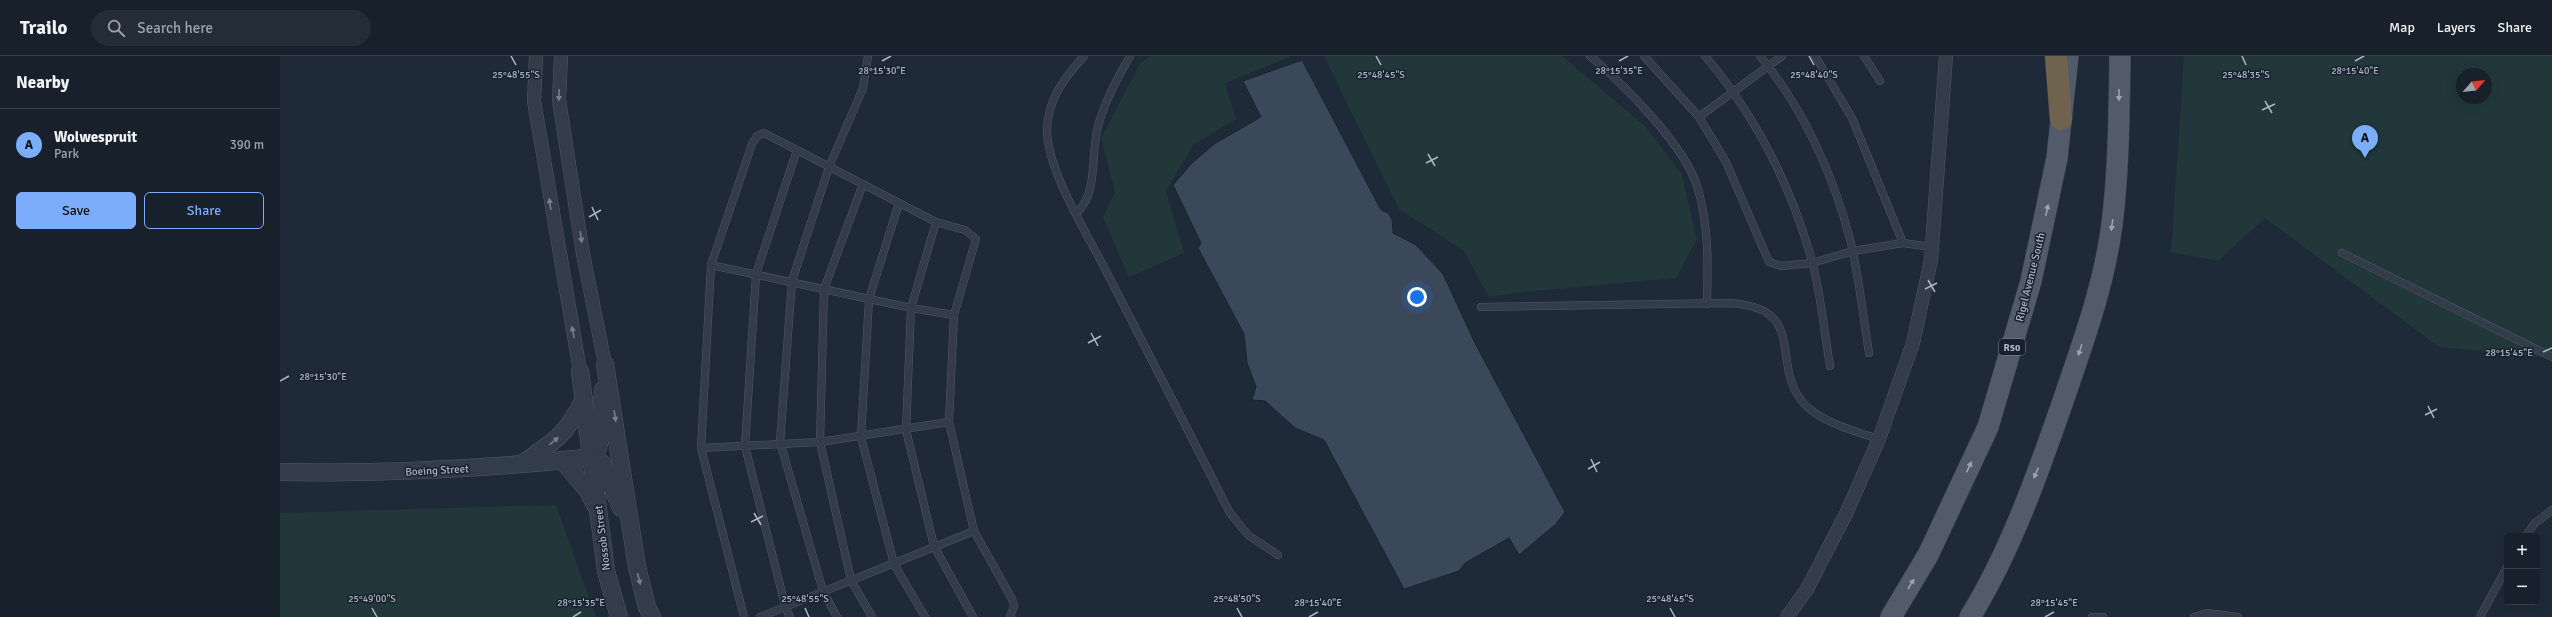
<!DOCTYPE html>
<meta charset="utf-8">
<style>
body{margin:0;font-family:Signika,sans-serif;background:#242d37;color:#f1f3f6}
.controls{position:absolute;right:12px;bottom:12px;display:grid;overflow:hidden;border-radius:6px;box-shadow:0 4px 16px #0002}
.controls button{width:36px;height:36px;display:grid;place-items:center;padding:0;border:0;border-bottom:1px solid #363e47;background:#17202b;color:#f1f3f6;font:20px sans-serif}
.compass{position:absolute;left:2176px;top:12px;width:36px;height:36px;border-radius:50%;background:#17202b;box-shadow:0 4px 16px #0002;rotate:62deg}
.you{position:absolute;left:1137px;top:241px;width:14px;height:14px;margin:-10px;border:3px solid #fff;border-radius:50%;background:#1a73e8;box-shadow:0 0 0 6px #1a73e833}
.badge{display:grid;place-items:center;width:26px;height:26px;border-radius:50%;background:#7cacfc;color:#111;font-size:13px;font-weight:700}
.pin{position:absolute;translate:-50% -33px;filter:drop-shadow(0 1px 2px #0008)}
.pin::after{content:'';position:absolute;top:21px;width:14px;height:12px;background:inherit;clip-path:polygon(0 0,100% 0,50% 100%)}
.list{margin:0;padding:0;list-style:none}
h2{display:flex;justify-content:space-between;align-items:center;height:52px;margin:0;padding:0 16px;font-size:17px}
h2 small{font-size:13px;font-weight:400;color:#9ea3a9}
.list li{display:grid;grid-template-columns:26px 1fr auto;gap:12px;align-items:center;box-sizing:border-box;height:72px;padding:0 16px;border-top:1px solid #363e47}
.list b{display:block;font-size:15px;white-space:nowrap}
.list p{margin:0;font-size:13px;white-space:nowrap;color:#9ea3a9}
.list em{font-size:13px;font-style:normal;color:#9ea3a9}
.actions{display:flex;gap:8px;padding:12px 16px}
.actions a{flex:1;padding:9px 0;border:1px solid #7cacfc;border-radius:6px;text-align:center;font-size:14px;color:#7cacfc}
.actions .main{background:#7cacfc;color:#111}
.icon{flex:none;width:22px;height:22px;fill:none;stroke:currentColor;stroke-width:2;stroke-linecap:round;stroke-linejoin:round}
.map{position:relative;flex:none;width:2272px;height:561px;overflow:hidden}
header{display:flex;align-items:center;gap:24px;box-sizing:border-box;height:56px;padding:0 20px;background:#17202b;border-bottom:1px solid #363e47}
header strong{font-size:19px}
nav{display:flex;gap:22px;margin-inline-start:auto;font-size:14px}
.search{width:280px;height:36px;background:#242d37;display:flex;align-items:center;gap:10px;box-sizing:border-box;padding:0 14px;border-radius:22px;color:#9ea3a9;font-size:15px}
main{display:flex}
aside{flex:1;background:#17202b}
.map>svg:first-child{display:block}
.green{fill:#21373a;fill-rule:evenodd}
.building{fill:#3b4859;stroke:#1b232f}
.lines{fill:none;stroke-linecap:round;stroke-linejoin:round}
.service-casing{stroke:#515967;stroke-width:8}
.minor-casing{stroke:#515967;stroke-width:14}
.tertiary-casing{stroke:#515967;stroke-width:18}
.primary-casing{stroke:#3d4552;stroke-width:22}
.motorway-casing{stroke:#3e4653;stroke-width:23}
.service{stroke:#333c49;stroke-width:7}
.minor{stroke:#333c49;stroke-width:13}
.tertiary{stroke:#333c49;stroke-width:17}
.primary{stroke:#515b69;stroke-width:21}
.motorway{stroke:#6f6350;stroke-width:22}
.oneway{fill:#767f8e}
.oneway2{fill:#9ba4b3}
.ticks{fill:none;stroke:#adb6c6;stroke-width:1.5}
.labels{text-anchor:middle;stroke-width:3;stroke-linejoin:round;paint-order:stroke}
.shield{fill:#19212d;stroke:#818998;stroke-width:1}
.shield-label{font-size:10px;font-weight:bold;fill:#adb6c6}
.street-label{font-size:11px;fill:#adb6c6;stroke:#19212d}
.ticks-label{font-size:10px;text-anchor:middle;fill:#adb6c6;stroke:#19212d;stroke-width:3;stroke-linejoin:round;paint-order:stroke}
</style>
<header>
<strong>Trailo</strong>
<div class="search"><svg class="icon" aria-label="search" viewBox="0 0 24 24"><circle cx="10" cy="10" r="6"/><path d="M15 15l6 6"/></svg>Search here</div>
<nav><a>Map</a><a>Layers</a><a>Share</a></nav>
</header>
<main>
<aside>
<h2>Nearby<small></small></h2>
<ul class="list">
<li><span class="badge">A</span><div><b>Wolwespruit</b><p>Park</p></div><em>390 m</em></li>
</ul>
<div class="actions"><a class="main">Save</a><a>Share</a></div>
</aside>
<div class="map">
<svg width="2272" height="561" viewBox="0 0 2272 561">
<rect width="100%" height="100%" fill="#1f2a39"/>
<!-- green -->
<g class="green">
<path d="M870,0H1012L945,27L956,63L913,89L886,135L904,197L849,221L823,162L835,136L821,82L860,8Z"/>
<path d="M1044,0H1282L1366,71L1401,117L1417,183L1396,222L1244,236L1209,241L1184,195L1119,153Z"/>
<path d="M1904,0H2272V302L2159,291L1985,162L1938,205L1891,196ZM2182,18H2206V42H2182Z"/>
<path d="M276,449L316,561H0V457Z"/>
</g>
<!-- building -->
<path class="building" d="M1022,4L1101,154L1108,157L1112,163L1113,177L1136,189L1163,218L1195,287L1285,456L1276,468L1239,499L1229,482L1185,507L1179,515L1124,533L1044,384L1015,372L985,345L972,344L976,331L967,307L964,278L918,192L921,187L893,129L911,108L934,88L981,61L963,25Z"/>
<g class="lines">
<defs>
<g id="service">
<path d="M804,0C784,22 767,44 767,76C769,118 807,177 826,215C868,296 909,376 950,457L968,479L998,499"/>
<path d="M1310,0C1344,29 1406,90 1418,133C1429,171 1428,209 1427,248"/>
<path d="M1364,0L1419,61L1446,106L1489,206L1501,210L1532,207L1573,195L1623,187L1652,191"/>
<path d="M1425,0C1475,59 1511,130 1532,205C1541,239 1544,275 1550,310"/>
<path d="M1480,0C1523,52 1553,118 1570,183C1579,220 1583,260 1589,297"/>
<path d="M1535,0L1572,62L1623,187"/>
<path d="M1584,0L1600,25"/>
<path d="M1419,61L1502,0"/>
<path d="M583,128L544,233L540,386L571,524L592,561"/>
<path d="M619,147L589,243L581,381L614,508L645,561"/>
<path d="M797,157C819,134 810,100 818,70C825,45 837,23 850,0"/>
<path d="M656,166L631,252L626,374L654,490L693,561"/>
<path d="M2062,197L2272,301"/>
<path d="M431,209L631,252L674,259"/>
<path d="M1201,251L1447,247C1528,250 1491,305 1521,344C1535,364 1576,376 1599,383"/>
<path d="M421,392L540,386L669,366"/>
<path d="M2246,480L2254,468L2272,454"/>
<path d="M464,561L421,392L431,209L472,88L477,80L484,77L656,166L685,174L696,183L674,259L669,366L694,475L732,543L734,550L730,561"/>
<path d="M480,561L694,475"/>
<path d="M510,561L506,553L465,390L476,218L517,94"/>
<path d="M557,561L543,535L500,386L512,225L549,111L583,32L588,0"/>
<path d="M1812,561H1823"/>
<path d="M1914,561L1927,557L1958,561"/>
<path d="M2200,561L2227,511"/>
</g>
<g id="minor">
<path d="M256,0L254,45L300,315"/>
<path d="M281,0L279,44L303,198L325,308"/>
<path d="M1507,561L1527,533L1566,458L1599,383L1633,287L1651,204L1666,0"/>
</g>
<g id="tertiary">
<path d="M325,308L357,511L367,551L372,561"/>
<path d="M300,315L326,515L339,561"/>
<path d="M316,398L321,381L323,334"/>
<path d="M313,401L322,407L341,452"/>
<path d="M282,404L308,435L315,449"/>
<path d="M243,407C275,385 286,379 304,343"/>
<path d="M0,416C105,418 209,413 313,401"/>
</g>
<g id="primary">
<path d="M1611,561L1648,499L1708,371L1751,225L1777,102L1788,0"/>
<path d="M1690,561C1730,496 1757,420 1782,348C1802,289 1824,231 1832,168C1839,112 1839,57 1840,0"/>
</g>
<path id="motorway" d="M1776,0L1781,63"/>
</defs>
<!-- service casing -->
<use href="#service" class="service-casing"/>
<!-- minor casing -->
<use href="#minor" class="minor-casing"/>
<!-- tertiary casing -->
<use href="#tertiary" class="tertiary-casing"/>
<!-- primary casing -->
<use href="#primary" class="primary-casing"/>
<!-- motorway casing -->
<use href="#motorway" class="motorway-casing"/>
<!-- service -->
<use href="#service" class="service"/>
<!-- minor -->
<use href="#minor" class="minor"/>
<!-- tertiary -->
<use href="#tertiary" class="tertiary"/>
<!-- primary -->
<use href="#primary" class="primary"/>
<!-- motorway -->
<use href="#motorway" class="motorway"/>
</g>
<!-- one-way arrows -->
<defs><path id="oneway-solid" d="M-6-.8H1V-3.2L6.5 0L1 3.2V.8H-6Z"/></defs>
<g class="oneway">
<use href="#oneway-solid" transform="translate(279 39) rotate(91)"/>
<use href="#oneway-solid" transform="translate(270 148) rotate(-99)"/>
<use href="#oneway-solid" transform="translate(301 181) rotate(81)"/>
<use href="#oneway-solid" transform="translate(293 276) rotate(-101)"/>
<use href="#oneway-solid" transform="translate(335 360) rotate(81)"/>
<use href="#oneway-solid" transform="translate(274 385) rotate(-40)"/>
<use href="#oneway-solid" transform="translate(359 523) rotate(76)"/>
</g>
<g class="oneway2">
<use href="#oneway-solid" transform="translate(1839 39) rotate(90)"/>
<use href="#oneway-solid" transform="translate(1767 154) rotate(-78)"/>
<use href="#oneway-solid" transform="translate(1832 169) rotate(98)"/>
<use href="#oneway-solid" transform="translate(1800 294) rotate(108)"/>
<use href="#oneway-solid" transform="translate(1689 411) rotate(-65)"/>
<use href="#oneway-solid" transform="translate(1756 417) rotate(113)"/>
<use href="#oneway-solid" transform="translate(1631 528) rotate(-59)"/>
</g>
<!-- ticks -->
<path class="ticks" d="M231,0L236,9M1096,0L1101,9M1529,0L1534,9M1962,0L1966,9M602,5L611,0M1339,5L1348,0M2075,5L2084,0M1985,45L1992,57M1982,54L1995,48M1148,98L1155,110M1146,107L1158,101M312,151L318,164M309,161L321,154M1648,224L1655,236M1645,233L1657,227M811,277L818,290M808,287L821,280M2263,296L2272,292M0,325L9,320M2148,350L2154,362M2145,359L2157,353M1311,403L1317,416M1308,413L1320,406M474,457L481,469M471,466L483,460M92,552L97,561M525,552L529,561M957,552L962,561M1390,552L1395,561M293,561L301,556M1029,561L1038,556M1765,561L1774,556"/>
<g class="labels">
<!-- shield labels -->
<rect class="shield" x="1719" y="283" width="26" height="16" rx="3"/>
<g class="shield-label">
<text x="1732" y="295">R50</text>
</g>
<!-- street labels -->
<g class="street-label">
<text transform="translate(1750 221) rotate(-76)" y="4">Rigel Avenue South</text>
<text transform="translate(157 414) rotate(-3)" y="4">Boeing Street</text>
<text transform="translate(322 482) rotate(-97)" y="4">Nossob Street</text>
</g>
</g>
<g class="ticks-label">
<text x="602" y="18">28°15'30"E</text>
<text x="1339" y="18">28°15'35"E</text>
<text x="2075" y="18">28°15'40"E</text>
<text x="236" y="22">25°48'55"S</text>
<text x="1101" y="22">25°48'45"S</text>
<text x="1534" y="22">25°48'40"S</text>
<text x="1966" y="22">25°48'35"S</text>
<text x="2229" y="300">28°15'45"E</text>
<text x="43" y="324">28°15'30"E</text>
<text x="92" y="546">25°49'00"S</text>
<text x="525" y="546">25°48'55"S</text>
<text x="957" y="546">25°48'50"S</text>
<text x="1390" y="546">25°48'45"S</text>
<text x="301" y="550">28°15'35"E</text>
<text x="1038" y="550">28°15'40"E</text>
<text x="1774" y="550">28°15'45"E</text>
</g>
</svg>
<div class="controls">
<button>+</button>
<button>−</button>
</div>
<svg class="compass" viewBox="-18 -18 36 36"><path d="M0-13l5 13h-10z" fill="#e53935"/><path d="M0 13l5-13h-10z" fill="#9ea3a9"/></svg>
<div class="you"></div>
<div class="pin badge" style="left:2085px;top:102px">A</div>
</div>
</main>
